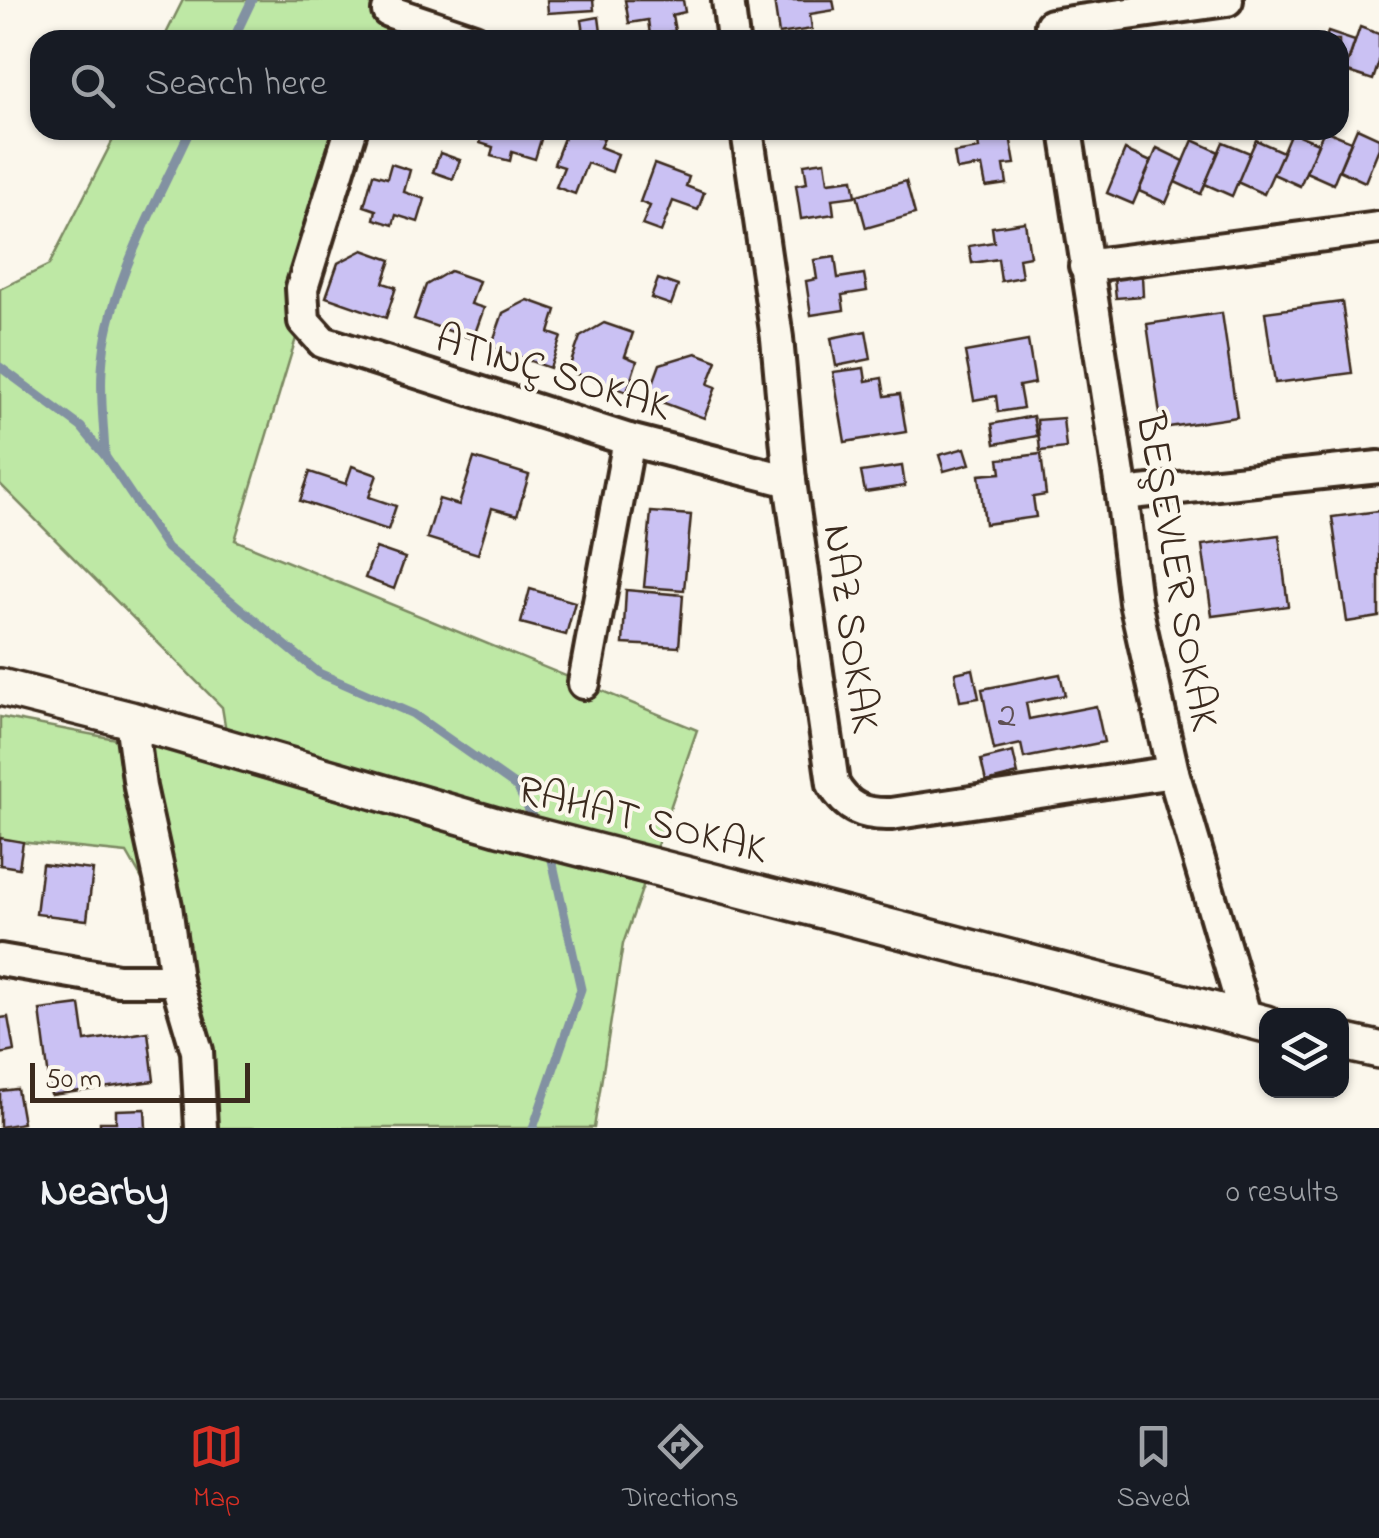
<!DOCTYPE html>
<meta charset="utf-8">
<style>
body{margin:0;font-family:"Indie Flower",sans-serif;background:#20242c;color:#f1f3f6}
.controls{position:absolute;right:30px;bottom:30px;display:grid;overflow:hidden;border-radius:20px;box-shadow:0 2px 8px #0004}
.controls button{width:90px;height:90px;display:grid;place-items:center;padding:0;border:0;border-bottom:2px solid #363941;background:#171b24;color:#f1f3f6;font:50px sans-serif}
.scale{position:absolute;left:30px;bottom:25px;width:220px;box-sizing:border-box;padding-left:10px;border:5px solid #3b2a1e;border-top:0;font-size:28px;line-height:35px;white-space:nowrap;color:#3b2a1e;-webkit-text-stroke:8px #fbf7ec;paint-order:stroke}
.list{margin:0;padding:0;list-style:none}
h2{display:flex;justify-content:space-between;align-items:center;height:130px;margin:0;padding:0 40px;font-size:42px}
h2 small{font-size:32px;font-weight:400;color:#9ea1a6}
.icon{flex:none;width:55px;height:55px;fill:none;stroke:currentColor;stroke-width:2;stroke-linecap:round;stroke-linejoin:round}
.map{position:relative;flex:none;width:1379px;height:1128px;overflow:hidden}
.search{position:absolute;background:#171b24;box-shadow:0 2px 8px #0004;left:30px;right:30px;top:30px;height:110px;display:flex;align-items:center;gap:25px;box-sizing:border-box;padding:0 35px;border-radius:30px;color:#9ea1a6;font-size:38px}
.sheet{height:270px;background:#171b24}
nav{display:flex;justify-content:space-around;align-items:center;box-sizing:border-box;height:140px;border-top:2px solid #363941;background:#171b24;font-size:28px;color:#9ea1a6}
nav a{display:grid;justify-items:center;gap:5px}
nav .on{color:#d93025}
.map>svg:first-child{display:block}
.green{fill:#bee8a5;stroke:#7c8962;stroke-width:2.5}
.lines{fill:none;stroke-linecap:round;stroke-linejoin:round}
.stream{stroke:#8291a2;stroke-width:9}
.building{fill:#cac1f3;stroke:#3b2a1e;stroke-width:2.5}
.minor-casing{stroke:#3b2a1e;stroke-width:38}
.tertiary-casing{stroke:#3b2a1e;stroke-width:42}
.minor{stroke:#fbf7ec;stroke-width:30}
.tertiary{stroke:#fbf7ec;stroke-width:35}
.labels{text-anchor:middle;stroke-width:8;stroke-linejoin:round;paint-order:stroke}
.number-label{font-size:38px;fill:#5f5053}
.street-label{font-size:42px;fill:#3b2a1e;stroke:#fbf7ec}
</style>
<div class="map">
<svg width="1379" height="1128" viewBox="0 0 1379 1128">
<rect width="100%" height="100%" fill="#fbf7ec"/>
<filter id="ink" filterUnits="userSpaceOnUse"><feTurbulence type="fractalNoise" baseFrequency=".01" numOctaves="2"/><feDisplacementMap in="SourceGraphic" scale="20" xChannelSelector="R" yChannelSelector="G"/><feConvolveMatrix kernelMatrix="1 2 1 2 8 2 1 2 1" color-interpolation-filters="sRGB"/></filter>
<g filter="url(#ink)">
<!-- green -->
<g class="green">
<path d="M183,0H399L387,40H163Z"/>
<path d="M118,130H359L235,540L697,730L623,944L594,1128H208L191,965L127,853L0,840V717L231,761L222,707L0,484V289L49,265Z"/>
</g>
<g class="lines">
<!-- stream -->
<g class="stream">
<path d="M233,40L252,0"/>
<path d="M0,367L81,427L105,456L167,548L319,673L413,714L517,787L536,824"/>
<path d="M105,455C104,427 100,398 102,370C107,286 156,205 190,130"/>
<path d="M533,1128L581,989L550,851"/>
</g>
</g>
<!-- building -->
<g class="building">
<path d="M547,0H593L594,10L548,13Z"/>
<path d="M625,0H683L685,12L672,15L675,31L650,35L648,20L629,23Z"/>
<path d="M774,0H833L835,10L810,14L812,29L779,34Z"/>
<path d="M599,17L602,40H585L582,20Z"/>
<path d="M1360,27L1379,34V62L1373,80L1345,71Z"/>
<path d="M1328,32L1355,41L1340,85L1339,40H1325Z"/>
<path d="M1357,128L1379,138V148L1365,182L1339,170Z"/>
<path d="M484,130H522L542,136L535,159L512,152L510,161L491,156L493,147L480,143Z"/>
<path d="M567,130H581L604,139L600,147L618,154L612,172L587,163L575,194L556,187L564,167L554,164Z"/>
<path d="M1009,130L1015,164L1004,165L1007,184L986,187L982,166L957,170L954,153L979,149L977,134Z"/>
<path d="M1324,130L1351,141L1333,184L1306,172Z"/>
<path d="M1291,132L1318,143L1300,186L1273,174Z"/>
<path d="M1193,140L1219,152L1201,194L1175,182Z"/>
<path d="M1256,140L1283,152L1264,194L1237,182Z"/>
<path d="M1223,142L1250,153L1232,196L1205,184Z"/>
<path d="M1157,148L1184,161L1166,203L1139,191Z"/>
<path d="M1125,150L1151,162L1133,204L1107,193Z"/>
<path d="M440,153L460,160L453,179L433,172Z"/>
<path d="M825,161L828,182L853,179L856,196L832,199L834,214L801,219L796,185L807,183L804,164Z"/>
<path d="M391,164L410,170L404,192L425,199L418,222L396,215L393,225L374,219L376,210L364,206L373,174L387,178Z"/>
<path d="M654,164L689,177L686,186L704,193L698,210L673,201L661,232L642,225L650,206L640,202Z"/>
<path d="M906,181L915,214L866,228L857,195Z"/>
<path d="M1025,222L1030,256L1019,258L1022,277L1001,281L998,259L972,263L969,246L994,242L992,227Z"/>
<path d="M363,250L391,260L383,283L396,287L386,318L326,297L338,263Z"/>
<path d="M835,257L838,278L864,274L867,291L842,295L844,310L811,315L806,281L817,279L814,260Z"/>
<path d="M450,271L479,281L471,304L484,308L473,339L414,319L426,285Z"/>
<path d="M1142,275L1143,296L1116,298L1114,278Z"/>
<path d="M658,279L678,286L671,305L651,298Z"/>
<path d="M528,300L556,310L549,333L561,337L550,368L491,347L503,313Z"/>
<path d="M1342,302L1352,373L1275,383L1265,312Z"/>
<path d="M1222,313L1237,417L1162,428L1147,324Z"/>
<path d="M604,323L633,333L625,356L637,361L627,392L568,371L580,337Z"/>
<path d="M866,331L871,359L836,366L831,338Z"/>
<path d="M1028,341L1035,383L1019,386L1023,408L998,412L996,396L974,400L965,352Z"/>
<path d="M696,353L717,361L708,384L716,387L704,418L648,397L660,364Z"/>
<path d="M864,368L866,381L882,378L885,396L900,394L906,432L845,442L833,372Z"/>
<path d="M1033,416L1037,436L995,444L992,424Z"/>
<path d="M1063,418L1066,448L1040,451L1037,420Z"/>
<path d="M965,448L970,464L944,471L939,455Z"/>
<path d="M1041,454L1046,495L1033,497L1036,517L985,524L979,475L1001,473L999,459Z"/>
<path d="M474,458L529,475L517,515L492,508L478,554L427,538L439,499L459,505Z"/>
<path d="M352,466L377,475L369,497L396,506L388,530L300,501L310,472L346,484Z"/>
<path d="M902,466L905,486L865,492L861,472Z"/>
<path d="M1379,511V617L1347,622L1332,517Z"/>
<path d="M651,512L691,515L684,590L644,587Z"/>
<path d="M1279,535L1288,606L1212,616L1202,545Z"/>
<path d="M376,548L405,558L394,589L365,578Z"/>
<path d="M530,589L575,602L566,635L521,623Z"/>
<path d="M626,590L683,595L679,647L623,644Z"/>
<path d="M973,669L979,698L960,701L955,673Z"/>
<path d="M1060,674L1065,695L1026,703L1029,719L1096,706L1104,742L1024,758L1021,744L994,750L982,689Z"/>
<path d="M1013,752L1018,774L986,782L981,760Z"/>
<path d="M0,838L23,842L19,868L0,865Z"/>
<path d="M42,864L93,870L87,920L36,914Z"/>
<path d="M80,1005L85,1041L148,1032L154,1081L51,1095L40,1010Z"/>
<path d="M8,1017L14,1051L0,1054V1018Z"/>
<path d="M17,1089L23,1123L0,1127V1091Z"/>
<path d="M145,1109L146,1128H100V1122H116V1110Z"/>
</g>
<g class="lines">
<defs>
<g id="minor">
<path d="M728,0L733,40"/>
<path d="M388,11L474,40"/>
<path d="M1051,25L1227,0"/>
<path d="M351,130L302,288L304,321L323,342L629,440L790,481"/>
<path d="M747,130L777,338L790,481L833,784C847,808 863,815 891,814L1173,772"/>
<path d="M1066,130L1122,494L1135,602L1173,772L1246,1019"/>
<path d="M1085,266L1379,228"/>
<path d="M1122,494L1379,467"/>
<path d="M584,683L629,440"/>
<path d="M131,720L140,787L166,906L176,980L197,1051L201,1128"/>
<path d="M0,960L118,980H176"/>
</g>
<g id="tertiary">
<path d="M0,687L131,720L499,827L1266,1024"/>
<path d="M1342,1042L1379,1050"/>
</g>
</defs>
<!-- minor casing -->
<use href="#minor" class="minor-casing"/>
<!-- tertiary casing -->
<use href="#tertiary" class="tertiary-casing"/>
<!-- minor -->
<use href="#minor" class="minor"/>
<!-- tertiary -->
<use href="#tertiary" class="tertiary"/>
</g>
</g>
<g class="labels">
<!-- number labels -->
<g class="number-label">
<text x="1007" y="726">2</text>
</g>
<!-- street labels -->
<g class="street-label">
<text transform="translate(554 370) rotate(17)" y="15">ATINÇ SOKAK</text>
<text transform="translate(1180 571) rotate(80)" y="15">BEŞEVLER SOKAK</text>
<text transform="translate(854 628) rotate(82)" y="15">NAZ SOKAK</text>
<text transform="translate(643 817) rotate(14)" y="15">RAHAT SOKAK</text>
</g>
</g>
</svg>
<div class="controls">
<button><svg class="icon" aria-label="layers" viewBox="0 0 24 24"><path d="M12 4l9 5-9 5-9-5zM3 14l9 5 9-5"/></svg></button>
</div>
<div class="scale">50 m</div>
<div class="search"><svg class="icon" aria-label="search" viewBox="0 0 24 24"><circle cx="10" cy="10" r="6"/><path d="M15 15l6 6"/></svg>Search here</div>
</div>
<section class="sheet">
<h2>Nearby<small>0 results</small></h2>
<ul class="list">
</ul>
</section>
<nav>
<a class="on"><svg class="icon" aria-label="map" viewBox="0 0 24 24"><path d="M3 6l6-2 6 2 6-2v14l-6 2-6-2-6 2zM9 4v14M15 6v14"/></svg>Map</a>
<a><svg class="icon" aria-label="directions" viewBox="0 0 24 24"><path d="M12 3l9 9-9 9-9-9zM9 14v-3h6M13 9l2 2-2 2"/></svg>Directions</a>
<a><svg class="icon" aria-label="saved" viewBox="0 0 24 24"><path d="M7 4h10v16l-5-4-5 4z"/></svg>Saved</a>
</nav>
